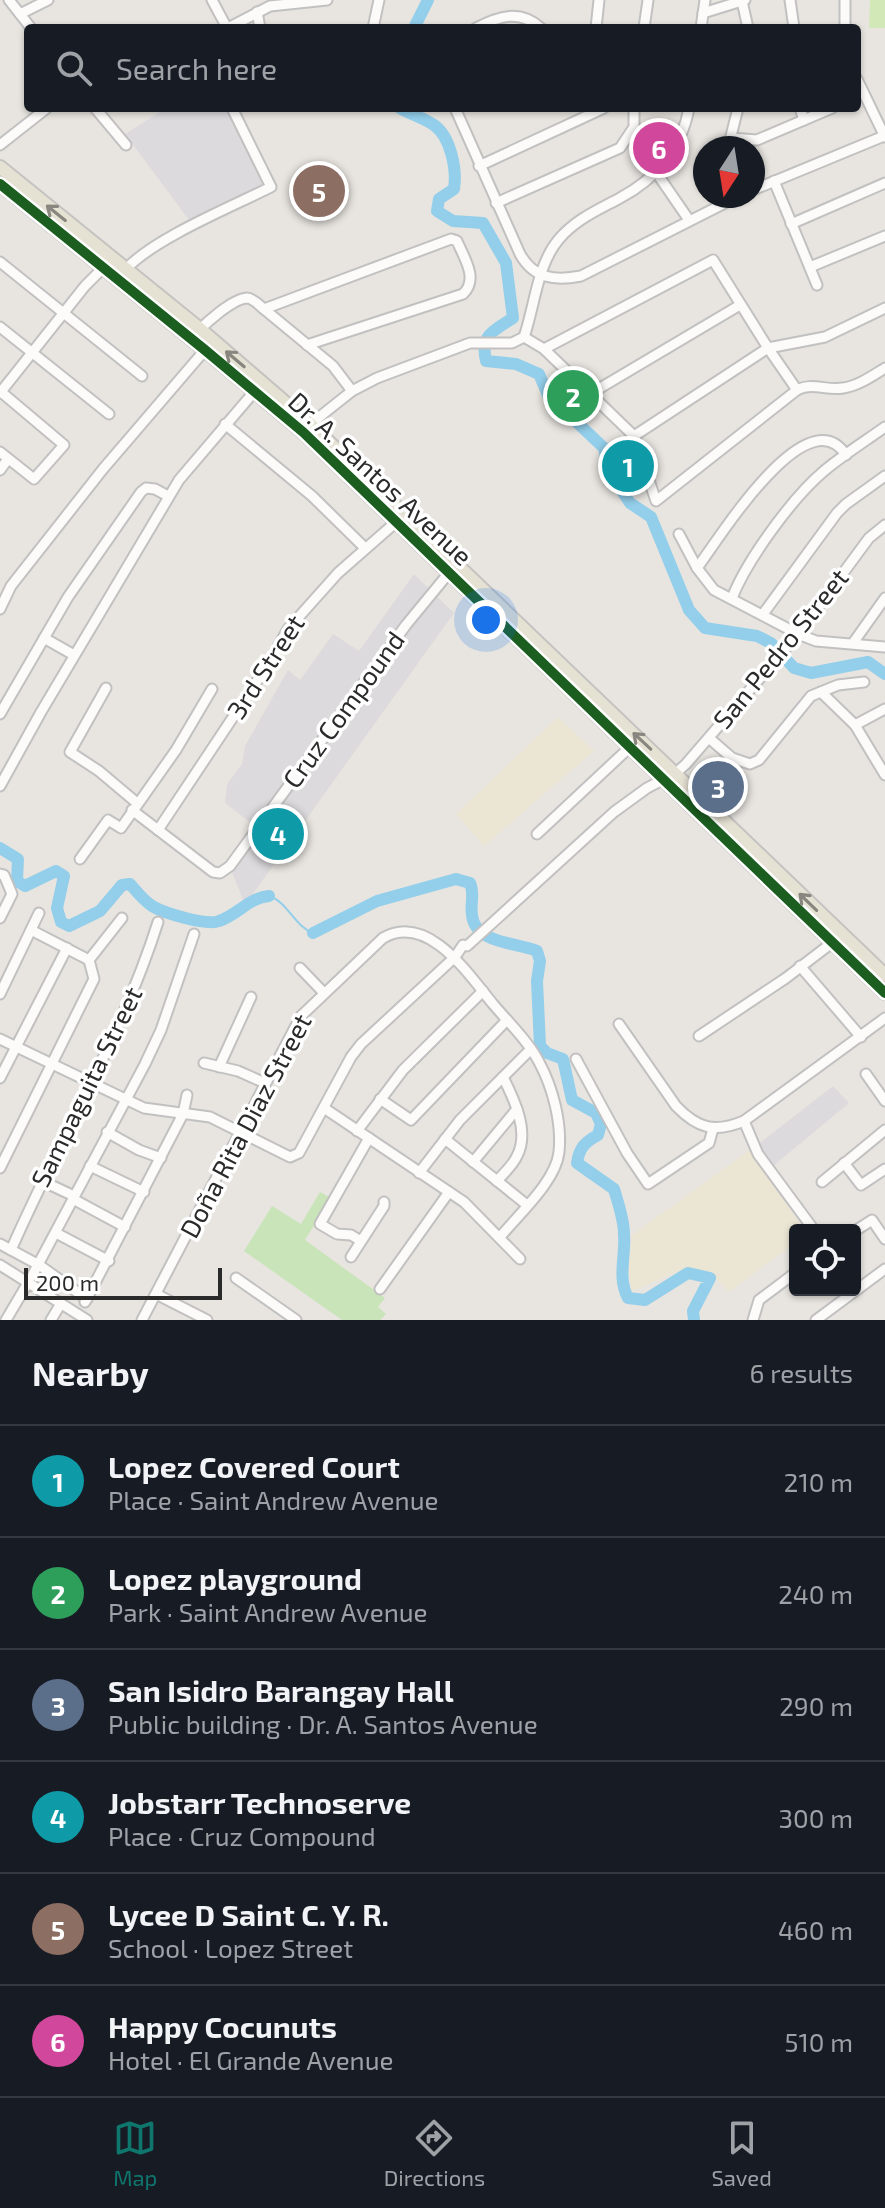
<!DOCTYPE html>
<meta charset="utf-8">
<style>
body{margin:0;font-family:"Exo 2",sans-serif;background:#242831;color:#f1f3f6}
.controls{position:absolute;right:24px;bottom:24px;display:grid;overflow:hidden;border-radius:8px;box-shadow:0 2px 6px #0004}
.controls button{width:72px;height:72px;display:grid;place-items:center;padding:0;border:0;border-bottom:2px solid #363941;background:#171b24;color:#f1f3f6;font:40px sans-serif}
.compass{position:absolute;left:693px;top:136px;width:72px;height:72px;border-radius:50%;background:#171b24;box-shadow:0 2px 6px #0004;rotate:192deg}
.scale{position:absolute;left:24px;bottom:20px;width:198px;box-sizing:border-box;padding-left:8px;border:4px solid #2a2a2a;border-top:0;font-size:22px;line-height:28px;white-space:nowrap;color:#2a2a2a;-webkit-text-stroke:6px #fff;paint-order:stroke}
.you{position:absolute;left:486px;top:620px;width:28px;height:28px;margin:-20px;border:6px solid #fff;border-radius:50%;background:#1a73e8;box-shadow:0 0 0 12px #1a73e833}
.badge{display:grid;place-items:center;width:52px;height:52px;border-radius:50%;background:#0f766e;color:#fff;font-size:26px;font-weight:700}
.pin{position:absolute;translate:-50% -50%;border:4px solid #fff;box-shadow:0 2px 8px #0006}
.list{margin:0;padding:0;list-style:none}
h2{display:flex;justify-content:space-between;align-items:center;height:104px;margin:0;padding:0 32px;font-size:34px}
h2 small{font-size:26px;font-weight:400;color:#9ea1a6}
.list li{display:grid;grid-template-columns:52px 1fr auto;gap:24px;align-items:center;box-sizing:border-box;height:112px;padding:0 32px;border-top:2px solid #363941}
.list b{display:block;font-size:30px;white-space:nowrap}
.list p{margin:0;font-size:26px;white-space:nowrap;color:#9ea1a6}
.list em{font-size:26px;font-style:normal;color:#9ea1a6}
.icon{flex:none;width:44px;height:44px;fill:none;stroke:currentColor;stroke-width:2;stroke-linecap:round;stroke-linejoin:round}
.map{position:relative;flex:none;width:885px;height:1320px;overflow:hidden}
.search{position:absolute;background:#171b24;box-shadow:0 2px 6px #0004;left:24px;right:24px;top:24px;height:88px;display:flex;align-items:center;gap:20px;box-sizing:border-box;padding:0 28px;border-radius:8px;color:#9ea1a6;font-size:30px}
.sheet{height:776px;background:#171b24}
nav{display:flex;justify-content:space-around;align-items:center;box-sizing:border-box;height:112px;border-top:2px solid #363941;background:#171b24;font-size:22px;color:#9ea1a6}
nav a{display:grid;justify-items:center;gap:4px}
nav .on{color:#0f766e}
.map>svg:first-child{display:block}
.industrial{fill:#dcdadc}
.education{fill:#ebe5d4}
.green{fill:#c8e4b8}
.pitch{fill:#d2e8b6}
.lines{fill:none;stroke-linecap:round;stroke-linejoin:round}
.stream{stroke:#93ceea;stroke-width:2}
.river{stroke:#93ceea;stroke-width:12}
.minor-casing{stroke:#c2c1c1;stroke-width:13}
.major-casing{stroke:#c4c3c1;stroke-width:16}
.minor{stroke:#fcfbfa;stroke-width:9}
.major{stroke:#e6e2d3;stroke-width:12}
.cycleway-casing{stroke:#fff;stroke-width:15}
.cycleway{stroke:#1b5e20;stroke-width:10}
.oneway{stroke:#88867e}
.labels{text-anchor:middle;stroke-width:7;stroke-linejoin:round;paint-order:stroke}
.street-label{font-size:26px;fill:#2a2a2a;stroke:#fff}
</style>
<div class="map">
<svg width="885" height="1320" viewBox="0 0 885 1320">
<rect width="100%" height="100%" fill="#e8e5e0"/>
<!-- industrial -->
<g class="industrial">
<path d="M166,108H230L270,185L192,224L125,134Z"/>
<path d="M414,574L454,613L252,895L244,902L229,865L255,826L225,803L227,784L242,764L245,746L288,670L300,680L333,634L359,651Z"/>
<path d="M833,1086L849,1103L772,1167L756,1146Z"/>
</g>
<!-- education -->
<g class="education">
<path d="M558,717L594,751L484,846L456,814Z"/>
<path d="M750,1150L804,1230H795V1243L729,1292L709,1272L686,1268L632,1291L628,1271L632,1235Z"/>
</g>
<!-- green -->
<path class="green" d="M320,1192L331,1198L305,1240L385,1298L378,1307L386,1314L380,1320H342L244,1251L272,1206L301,1224Z"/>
<!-- pitch -->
<path class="pitch" d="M870,0H885V28H869Z"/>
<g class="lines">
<!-- stream -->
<path class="stream" d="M269,896C288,902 294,926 313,933"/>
<!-- river -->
<g class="river">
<path d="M414,28L428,0"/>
<path d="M400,108C410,114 424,118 434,125C451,137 457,170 454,189L439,199L437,211L453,221L483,223L506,263L513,318C493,331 480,335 486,361L516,364L539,374L548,395L604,448L610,473L630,503L651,517L689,610L705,628L757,636L771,643L794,668L811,673L868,662L885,674"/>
<path d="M0,848L18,859L17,881L25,886L56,871L64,876L57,908L61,922L69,926L100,911L122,885L130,884C137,892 143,900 152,906C164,913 206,926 219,921C238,915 248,898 269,896"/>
<path d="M313,933L377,901L456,879L470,883C475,894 470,903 472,915C475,944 516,942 537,951L540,961L537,981L540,1046L547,1053L563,1059L572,1100L596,1113L601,1124L598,1135C585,1142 579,1148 577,1163L614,1189C618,1203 624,1219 624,1234C626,1255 617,1278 628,1298L645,1300L688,1273L710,1278L693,1311L694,1320"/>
</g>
<defs>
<g id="minor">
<path d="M9,0L31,28"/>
<path d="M212,0L227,28"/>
<path d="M790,0L794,28"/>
<path d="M845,0V28"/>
<path d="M742,1L748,28"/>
<path d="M257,12L260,28"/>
<path d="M703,13L745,0"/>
<path d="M20,14L48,0"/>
<path d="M228,28L270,6L327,0"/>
<path d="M373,28L379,0"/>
<path d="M476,28C499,16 520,9 541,28"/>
<path d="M596,28L599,0"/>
<path d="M644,28L648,0"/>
<path d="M701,28L705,0"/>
<path d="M857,79L885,137"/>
<path d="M95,108L126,145"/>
<path d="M455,108L520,254C534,279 555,281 581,276L739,196"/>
<path d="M800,108L804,120"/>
<path d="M731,138L757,140L832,108"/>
<path d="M0,145L47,108"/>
<path d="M728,148L738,108"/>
<path d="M479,166L604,108"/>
<path d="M656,172L689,220"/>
<path d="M774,181L817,285"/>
<path d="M753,190L884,136"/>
<path d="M496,203L620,148L634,127V108"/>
<path d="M791,224L885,183"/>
<path d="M0,262L142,376"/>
<path d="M810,267L885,236"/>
<path d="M126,269C155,238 231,207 271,187L232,108"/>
<path d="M264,309L333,366L352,391"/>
<path d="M0,327L109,414"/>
<path d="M196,333C206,323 232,299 247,298C253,298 260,306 264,309L451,239L457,241C464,258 479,279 463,294L307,345"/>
<path d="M524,337L544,349L634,436L656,501L797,390C813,382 826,391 843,388C858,386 872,376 885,368"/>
<path d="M544,349L713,260L768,348L797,390"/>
<path d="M0,391L64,445L34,479L0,452"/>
<path d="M0,393L85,286L107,264"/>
<path d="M590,394L740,305"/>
<path d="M225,424L312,496L365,548"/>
<path d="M308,426L352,391L377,378L470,343H512L524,337C535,305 537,265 559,239C576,219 598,210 620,198C656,179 682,148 689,108"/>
<path d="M634,436L768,348L825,337L885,308"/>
<path d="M0,470L8,459"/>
<path d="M679,534L697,568L714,590L798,634L816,641L885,647"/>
<path d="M697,568C719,539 807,395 846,455"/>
<path d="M732,598C747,560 792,498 824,471C843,455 864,442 885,427"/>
<path d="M0,609L11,586L103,469L205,350"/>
<path d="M763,614L837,513L846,504L885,476"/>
<path d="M44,638L74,655"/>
<path d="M853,643L885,598"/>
<path d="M106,688L70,752L99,771L137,803"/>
<path d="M821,692L855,725L885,775"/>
<path d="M0,714L68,597L141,492L146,488L155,489L168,496"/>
<path d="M855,725L885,709"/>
<path d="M709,738L732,758L750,764L759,760L811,696L838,685L864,682"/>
<path d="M0,786L41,712L179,480L254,392"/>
<path d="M132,810L213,872L220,873L230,866L406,625L448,574"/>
<path d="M158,830L269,663L288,629L338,573L395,523"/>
<path d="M537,834L629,748"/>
<path d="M80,859L108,820L121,828L176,750L212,689"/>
<path d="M0,874L4,875L12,894L0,918"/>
<path d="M31,930L89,960"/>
<path d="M89,960L122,918"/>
<path d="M800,966L861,1037"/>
<path d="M300,968L324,993"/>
<path d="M0,994L39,913"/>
<path d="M619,1024L676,1106C698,1129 715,1133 744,1121L885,1018"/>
<path d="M699,1036L786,978L837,939"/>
<path d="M0,1039L144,1108L210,1117L290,1157L299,1153L351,1057L361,1044L455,957L463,945L467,946L614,812L647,788L676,773L686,764L798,634L869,538L885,525"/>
<path d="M576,1059L627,1153L648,1184L709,1143L713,1129"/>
<path d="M204,1063L238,1071L265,1083"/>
<path d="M219,1067L251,997"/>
<path d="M866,1074L885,1101"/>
<path d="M0,1078L67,948"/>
<path d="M380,1099L411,1120L507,1020"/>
<path d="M324,1108L464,1202L520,1259"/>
<path d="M744,1121L758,1154L814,1230"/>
<path d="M357,1131L403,1070L483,991"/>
<path d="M107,1132L139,1150L161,1158"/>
<path d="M445,1139L527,1205"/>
<path d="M473,1162L517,1109"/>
<path d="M844,1163L861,1185L885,1169"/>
<path d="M90,1166L144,1192"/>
<path d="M0,1168L94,979L89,960"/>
<path d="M419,1173L460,1120L531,1049"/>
<path d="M42,1181L74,1196"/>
<path d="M497,1181C504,1173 513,1165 517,1156C530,1132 514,1099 503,1077"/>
<path d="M822,1182L885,1130"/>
<path d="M73,1199L125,1227"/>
<path d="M855,1231L872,1220L885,1239"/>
<path d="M56,1233L109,1261"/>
<path d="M361,1241L351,1235L337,1234L320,1224L369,1138"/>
<path d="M0,1244L39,1265L87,1299"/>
<path d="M11,1250C59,1140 122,1036 158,922"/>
<path d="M351,1257L384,1206V1202"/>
<path d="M0,1265L87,1320"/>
<path d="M32,1276L145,1064L161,1030L194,934"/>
<path d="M236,1278L296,1320"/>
<path d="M380,1289L449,1192"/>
<path d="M156,1294L207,1320"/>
<path d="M85,1302L183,1114L187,1095"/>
<path d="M6,1320L29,1281"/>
<path d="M51,1320L60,1305"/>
<path d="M142,1320L301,1016L383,938C428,912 469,975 493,1004C509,1023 528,1041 539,1062C553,1088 562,1123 559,1152C556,1181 519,1214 500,1237"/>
<path d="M753,1320L759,1300L795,1273"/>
<path d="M816,1320L885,1269"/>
</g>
<g id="major">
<path d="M0,167L200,329L310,424L885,975"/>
<path d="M0,184L205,350L303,432L885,993"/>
</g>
</defs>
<!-- minor casing -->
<use href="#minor" class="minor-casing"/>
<!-- major casing -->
<use href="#major" class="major-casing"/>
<!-- minor -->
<use href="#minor" class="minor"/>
<!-- major -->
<use href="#major" class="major"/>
<defs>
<path id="cycleway" d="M0,184L205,350L303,432L885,993"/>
</defs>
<!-- cycleway casing -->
<use href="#cycleway" class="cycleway-casing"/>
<!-- cycleway -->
<use href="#cycleway" class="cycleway"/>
</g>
<!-- one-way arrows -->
<defs><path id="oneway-shaft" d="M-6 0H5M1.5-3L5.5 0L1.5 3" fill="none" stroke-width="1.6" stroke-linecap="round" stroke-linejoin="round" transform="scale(2)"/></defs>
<g class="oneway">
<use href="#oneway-shaft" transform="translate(56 213) rotate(-141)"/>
<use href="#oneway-shaft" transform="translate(235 359) rotate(-140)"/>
<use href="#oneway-shaft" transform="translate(642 741) rotate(-137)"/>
<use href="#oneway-shaft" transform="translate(808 902) rotate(-136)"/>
</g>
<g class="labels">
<!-- street labels -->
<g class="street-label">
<text transform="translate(380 479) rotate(43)" y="9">Dr. A. Santos Avenue</text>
<text transform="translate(781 649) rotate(-51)" y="9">San Pedro Street</text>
<text transform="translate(266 667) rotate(-57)" y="9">3rd Street</text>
<text transform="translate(344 710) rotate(-54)" y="9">Cruz Compound</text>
<text transform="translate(87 1087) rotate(-64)" y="9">Sampaguita Street</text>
<text transform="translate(246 1126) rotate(-62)" y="9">Doña Rita Diaz Street</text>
</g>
</g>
</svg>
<div class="controls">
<button><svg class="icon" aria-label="locate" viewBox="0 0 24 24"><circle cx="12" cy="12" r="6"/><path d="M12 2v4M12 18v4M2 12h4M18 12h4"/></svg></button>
</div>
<svg class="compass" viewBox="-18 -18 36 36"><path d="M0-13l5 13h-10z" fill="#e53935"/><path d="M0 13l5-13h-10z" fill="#9ea1a6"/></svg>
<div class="scale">200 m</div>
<div class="you"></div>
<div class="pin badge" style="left:628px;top:466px;background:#0f9aa8">1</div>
<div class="pin badge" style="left:573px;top:396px;background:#2e9e5b">2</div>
<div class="pin badge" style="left:718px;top:787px;background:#5c6f8a">3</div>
<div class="pin badge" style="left:278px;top:834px;background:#0f9aa8">4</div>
<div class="pin badge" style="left:319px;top:191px;background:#8d6e63">5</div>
<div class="pin badge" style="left:659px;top:148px;background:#d1479c">6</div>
<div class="search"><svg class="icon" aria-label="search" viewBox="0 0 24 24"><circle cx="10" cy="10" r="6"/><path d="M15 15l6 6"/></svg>Search here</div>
</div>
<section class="sheet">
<h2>Nearby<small>6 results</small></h2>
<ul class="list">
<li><span class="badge" style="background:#0f9aa8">1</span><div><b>Lopez Covered Court</b><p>Place · Saint Andrew Avenue</p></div><em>210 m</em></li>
<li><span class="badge" style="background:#2e9e5b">2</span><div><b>Lopez playground</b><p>Park · Saint Andrew Avenue</p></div><em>240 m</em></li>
<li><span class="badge" style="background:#5c6f8a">3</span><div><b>San Isidro Barangay Hall</b><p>Public building · Dr. A. Santos Avenue</p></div><em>290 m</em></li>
<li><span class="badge" style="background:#0f9aa8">4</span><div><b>Jobstarr Technoserve</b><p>Place · Cruz Compound</p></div><em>300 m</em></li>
<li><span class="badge" style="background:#8d6e63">5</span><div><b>Lycee D Saint C. Y. R.</b><p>School · Lopez Street</p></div><em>460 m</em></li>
<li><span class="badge" style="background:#d1479c">6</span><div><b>Happy Cocunuts</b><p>Hotel · El Grande Avenue</p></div><em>510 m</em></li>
</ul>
</section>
<nav>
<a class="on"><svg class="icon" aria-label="map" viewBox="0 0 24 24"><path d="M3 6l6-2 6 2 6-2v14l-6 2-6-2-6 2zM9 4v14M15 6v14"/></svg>Map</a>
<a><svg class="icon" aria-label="directions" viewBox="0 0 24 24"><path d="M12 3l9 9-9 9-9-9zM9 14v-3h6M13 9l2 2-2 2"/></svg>Directions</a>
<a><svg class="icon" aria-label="saved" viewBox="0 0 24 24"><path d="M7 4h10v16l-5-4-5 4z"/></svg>Saved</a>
</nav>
